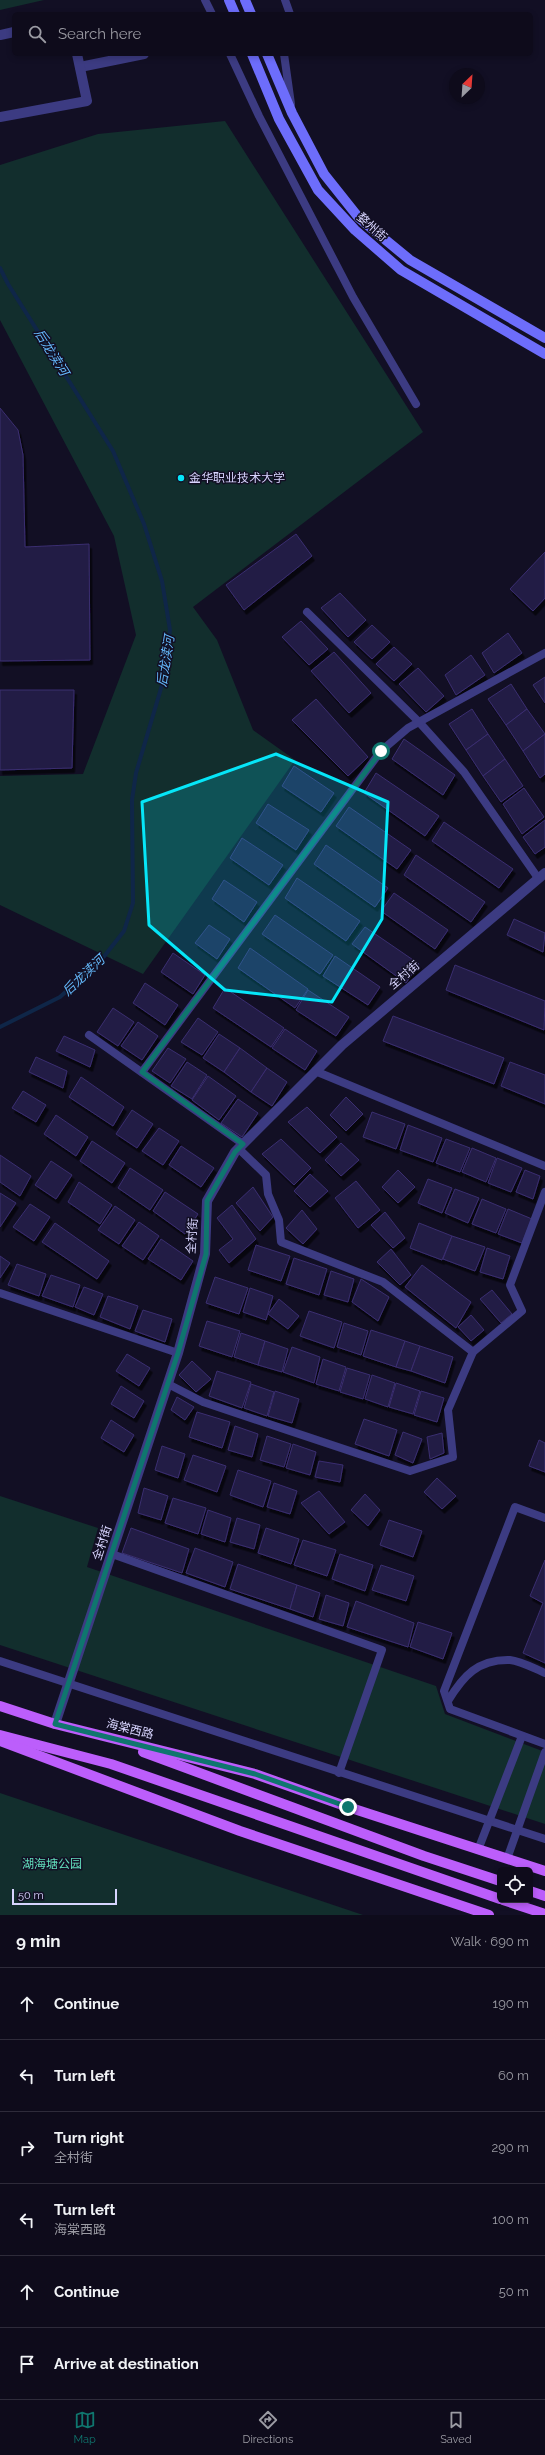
<!DOCTYPE html>
<meta charset="utf-8">
<style>
body{margin:0;font-family:Raleway,"Noto Sans SC",sans-serif;background:#171424;color:#f1f3f6}
.controls{position:absolute;right:12px;bottom:12px;display:grid;overflow:hidden;border-radius:6px;box-shadow:0 2px 6px #0003}
.controls button{width:36px;height:36px;display:grid;place-items:center;padding:0;border:0;border-bottom:1px solid #2e2b3a;background:#0e0b1b;color:#f1f3f6;font:20px sans-serif}
.compass{position:absolute;left:449px;top:68px;width:36px;height:36px;border-radius:50%;background:#0e0b1b;box-shadow:0 2px 6px #0003;rotate:25deg}
.scale{position:absolute;left:12px;bottom:10px;width:105px;box-sizing:border-box;padding-left:4px;border:2px solid #d7d4fe;border-top:0;font-size:11px;line-height:14px;white-space:nowrap;color:#d7d4fe;-webkit-text-stroke:3px #120f24;paint-order:stroke}
.stop{position:absolute;width:12px;height:12px;margin:-9px;border:3px solid #0f766e;border-radius:50%;background:#fff}
.stop.end{background:#0f766e;border-color:#fff;box-shadow:0 1px 4px #0008}
.list{margin:0;padding:0;list-style:none}
h2{display:flex;justify-content:space-between;align-items:center;height:52px;margin:0;padding:0 16px;font-size:17px}
h2 small{font-size:13px;font-weight:400;color:#9b9ba3}
.list li{display:grid;grid-template-columns:26px 1fr auto;gap:12px;align-items:center;box-sizing:border-box;height:72px;padding:0 16px;border-top:1px solid #2e2b3a}
.list b{display:block;font-size:15px;white-space:nowrap}
.list p{margin:0;font-size:13px;white-space:nowrap;color:#9b9ba3}
.list em{font-size:13px;font-style:normal;color:#9b9ba3}
.icon{flex:none;width:22px;height:22px;fill:none;stroke:currentColor;stroke-width:2;stroke-linecap:round;stroke-linejoin:round}
.map{position:relative;flex:none;width:545px;height:1915px;overflow:hidden}
.search{position:absolute;background:#0e0b1b;box-shadow:0 2px 6px #0003;left:12px;right:12px;top:12px;height:44px;display:flex;align-items:center;gap:10px;box-sizing:border-box;padding:0 14px;border-radius:6px;color:#9b9ba3;font-size:15px}
.sheet{height:484px;background:#0e0b1b}
nav{display:flex;justify-content:space-around;align-items:center;box-sizing:border-box;height:56px;border-top:1px solid #2e2b3a;background:#0e0b1b;font-size:11px;color:#9b9ba3}
nav a{display:grid;justify-items:center;gap:2px}
nav .on{color:#0f766e}
.map>svg:first-child{display:block}
.green{fill:#122e2d}
.lines{fill:none;stroke-linecap:round;stroke-linejoin:round}
.stream{stroke:#0f2648;stroke-width:4}
.building{fill:#231c45;stroke:#3a2e70;filter:url(#shadow)}
.service{stroke:#3c3b82;stroke-width:8}
.minor{stroke:#3c3b82;stroke-width:10}
.secondary{stroke:#6d6dfb;stroke-width:10}
.primary{stroke:#bc5efb;stroke-width:10}
.route{stroke:#0f766e;stroke-width:5}
.marked{fill:#06e6f8;fill-opacity:0.2;stroke:#06e6f8;stroke-width:3;stroke-linejoin:round}
.poi-dot{fill:#06e6f8;stroke:#120f24;stroke-width:1.5}
.labels{text-anchor:middle;stroke-width:3;stroke-linejoin:round;paint-order:stroke}
.street-label{font-size:12px;fill:#d7d4fe;stroke:#120f24}
.poi-label{font-size:12px;fill:#d7d4fe;stroke:#120f24;text-anchor:start}
.park-label{font-size:12px;fill:#61ddbb;stroke:#120f24}
.water-label{font-size:13px;font-style:italic;fill:#64b9fb;stroke:#120f24}
</style>
<div class="map">
<svg width="545" height="1915" viewBox="0 0 545 1915">
<defs>
<filter id="shadow"><feDropShadow dx="2.5" dy="4.5" stdDeviation="0" flood-color="#0009"/></filter>
</defs>
<rect width="100%" height="100%" fill="#120f24"/>
<!-- green -->
<g class="green">
<path d="M0,0H44L0,10Z"/>
<path d="M225,121L423,432L193,607L217,640L253,730L295,760L143,974L0,905V776L83,774L136,635L114,536L0,320V165L98,134Z"/>
<path d="M0,1496L98,1528L87,1567L436,1686L445,1714L545,1752V1824L0,1645Z"/>
<path d="M0,1793L363,1915H0Z"/>
</g>
<g class="lines">
<!-- stream -->
<path class="stream" d="M0,268L8,284L113,451L144,524L162,581L170,630L162,685L136,773L132,800L133,903L124,931L102,959L60,997L0,1027"/>
</g>
<!-- building -->
<g class="building">
<path d="M0,408L18,430L23,455L25,547L89,544L90,660L0,661Z"/>
<path d="M296,534L312,556L244,610L226,585Z"/>
<path d="M545,552V598L533,611L510,589Z"/>
<path d="M340,593L366,620L348,637L321,608Z"/>
<path d="M301,621L328,649L309,665L282,637Z"/>
<path d="M372,625L390,642L372,659L354,642Z"/>
<path d="M508,633L522,653L494,673L482,653Z"/>
<path d="M394,647L412,664L394,681L376,664Z"/>
<path d="M334,652L371,693L349,713L311,671Z"/>
<path d="M471,655L485,675L456,695L445,675Z"/>
<path d="M418,668L444,696L426,712L399,684Z"/>
<path d="M545,677V703L533,685Z"/>
<path d="M511,684L527,709L506,725L488,699Z"/>
<path d="M0,690H74L72,768L0,770Z"/>
<path d="M316,699L368,757L348,776L292,720Z"/>
<path d="M472,709L488,734L466,750L449,724Z"/>
<path d="M527,709L545,734L523,751L506,725Z"/>
<path d="M488,734L505,759L483,776L466,750Z"/>
<path d="M545,734V774L540,778L523,751Z"/>
<path d="M404,739L455,775L443,795L392,759Z"/>
<path d="M505,759L523,786L501,802L483,776Z"/>
<path d="M294,766L334,793L321,812L282,786Z"/>
<path d="M376,773L439,816L425,836L364,793Z"/>
<path d="M524,788L544,817L522,834L503,804Z"/>
<path d="M268,804L309,830L296,850L256,823Z"/>
<path d="M349,807L411,850L397,869L336,826Z"/>
<path d="M545,820V847L535,854L523,837Z"/>
<path d="M444,822L513,869L499,888L432,841Z"/>
<path d="M242,838L283,865L269,885L230,858Z"/>
<path d="M326,845L388,888L375,907L314,864Z"/>
<path d="M416,855L485,902L471,922L404,875Z"/>
<path d="M297,878L360,921L346,941L285,898Z"/>
<path d="M224,880L257,902L244,922L212,899Z"/>
<path d="M394,893L448,930L435,949L381,911Z"/>
<path d="M275,915L333,955L320,974L262,934Z"/>
<path d="M514,919L545,933L543,952L507,935Z"/>
<path d="M209,925L230,939L217,959L195,943Z"/>
<path d="M365,927L419,964L406,983L352,944Z"/>
<path d="M250,948L308,989L295,1008L238,968Z"/>
<path d="M173,953L205,975L193,994L161,972Z"/>
<path d="M335,956L380,987L368,1005L323,976Z"/>
<path d="M455,965L545,1001L544,1030L446,990Z"/>
<path d="M145,983L178,1005L165,1025L133,1003Z"/>
<path d="M225,988L284,1028L271,1047L213,1008Z"/>
<path d="M308,990L349,1017L336,1036L296,1010Z"/>
<path d="M113,1008L134,1022L118,1046L97,1032Z"/>
<path d="M393,1016L504,1058L494,1084L383,1041Z"/>
<path d="M198,1018L218,1032L202,1055L181,1042Z"/>
<path d="M138,1022L158,1036L142,1060L121,1046Z"/>
<path d="M285,1029L317,1051L305,1070L272,1048Z"/>
<path d="M219,1034L240,1048L224,1072L203,1058Z"/>
<path d="M64,1036L95,1050L90,1067L56,1051Z"/>
<path d="M168,1048L186,1059L170,1083L152,1071Z"/>
<path d="M240,1048L267,1068L251,1092L224,1072Z"/>
<path d="M36,1057L67,1071L63,1088L29,1072Z"/>
<path d="M187,1062L207,1075L192,1099L171,1086Z"/>
<path d="M510,1062L545,1075V1104L501,1086Z"/>
<path d="M267,1068L287,1082L272,1106L251,1092Z"/>
<path d="M208,1076L236,1096L219,1120L192,1100Z"/>
<path d="M81,1077L124,1107L113,1126L69,1097Z"/>
<path d="M23,1091L46,1105L36,1122L12,1108Z"/>
<path d="M346,1097L363,1114L346,1131L330,1115Z"/>
<path d="M238,1099L258,1113L242,1137L221,1123Z"/>
<path d="M307,1107L337,1137L320,1153L288,1122Z"/>
<path d="M132,1110L153,1124L137,1148L116,1134Z"/>
<path d="M372,1112L405,1124L396,1149L363,1137Z"/>
<path d="M56,1115L88,1137L76,1156L44,1134Z"/>
<path d="M408,1125L442,1138L433,1162L400,1150Z"/>
<path d="M159,1128L179,1141L163,1165L142,1151Z"/>
<path d="M281,1139L311,1168L294,1185L262,1154Z"/>
<path d="M446,1139L470,1148L460,1172L436,1163Z"/>
<path d="M92,1141L125,1163L112,1183L80,1161Z"/>
<path d="M341,1143L359,1160L341,1176L325,1160Z"/>
<path d="M181,1146L214,1168L201,1187L169,1165Z"/>
<path d="M472,1148L496,1158L486,1182L462,1172Z"/>
<path d="M0,1155L31,1176L20,1196L0,1182Z"/>
<path d="M497,1158L522,1168L511,1192L488,1183Z"/>
<path d="M51,1161L72,1175L56,1199L35,1185Z"/>
<path d="M130,1168L163,1190L150,1210L118,1188Z"/>
<path d="M398,1170L415,1187L398,1203L382,1187Z"/>
<path d="M525,1170L540,1176L533,1199L516,1192Z"/>
<path d="M310,1174L328,1191L310,1207L294,1191Z"/>
<path d="M428,1179L452,1188L442,1213L418,1203Z"/>
<path d="M356,1181L380,1210L358,1228L335,1198Z"/>
<path d="M79,1182L112,1205L100,1224L68,1202Z"/>
<path d="M253,1187L273,1217L260,1231L236,1203Z"/>
<path d="M455,1189L479,1198L468,1223L445,1213Z"/>
<path d="M165,1192L198,1214L185,1234L153,1211Z"/>
<path d="M0,1193L16,1203L0,1227Z"/>
<path d="M482,1199L506,1209L496,1233L472,1224Z"/>
<path d="M30,1204L50,1217L34,1241L13,1227Z"/>
<path d="M232,1205L256,1239L229,1263L219,1250L233,1239L217,1218Z"/>
<path d="M115,1206L135,1220L119,1244L98,1230Z"/>
<path d="M508,1209L532,1219L522,1243L498,1234Z"/>
<path d="M302,1210L317,1229L303,1244L286,1228Z"/>
<path d="M385,1212L405,1238L393,1248L371,1225Z"/>
<path d="M139,1222L159,1236L143,1260L122,1246Z"/>
<path d="M55,1223L109,1261L97,1279L42,1242Z"/>
<path d="M419,1223L452,1236L442,1260L410,1248Z"/>
<path d="M452,1236L485,1247L475,1271L443,1259Z"/>
<path d="M161,1239L193,1261L181,1280L148,1259Z"/>
<path d="M256,1245L290,1256L281,1281L248,1270Z"/>
<path d="M487,1248L510,1256L503,1279L480,1272Z"/>
<path d="M391,1249L411,1275L400,1285L377,1262Z"/>
<path d="M0,1256L10,1263L0,1278Z"/>
<path d="M294,1258L327,1269L319,1295L286,1284Z"/>
<path d="M17,1264L46,1274L39,1296L8,1285Z"/>
<path d="M422,1265L471,1302L456,1328L405,1287Z"/>
<path d="M331,1271L354,1279L348,1302L324,1295Z"/>
<path d="M51,1275L80,1285L73,1307L42,1296Z"/>
<path d="M215,1277L248,1288L239,1314L206,1303Z"/>
<path d="M361,1279L389,1297L378,1321L352,1302Z"/>
<path d="M84,1287L103,1294L94,1315L75,1307Z"/>
<path d="M250,1288L273,1296L266,1320L243,1312Z"/>
<path d="M492,1290L512,1314L501,1323L480,1299Z"/>
<path d="M108,1296L138,1306L130,1329L100,1317Z"/>
<path d="M279,1299L299,1316L288,1329L268,1314Z"/>
<path d="M143,1310L172,1319L165,1342L135,1331Z"/>
<path d="M309,1311L342,1322L334,1348L300,1336Z"/>
<path d="M471,1315L484,1330L471,1341L458,1327Z"/>
<path d="M207,1321L240,1331L232,1357L199,1346Z"/>
<path d="M344,1323L368,1331L361,1355L337,1347Z"/>
<path d="M371,1330L405,1341L396,1367L363,1356Z"/>
<path d="M241,1333L265,1341L258,1365L234,1357Z"/>
<path d="M265,1341L288,1349L282,1372L258,1365Z"/>
<path d="M405,1341L420,1346L411,1371L396,1367Z"/>
<path d="M420,1346L453,1357L445,1383L411,1371Z"/>
<path d="M292,1347L320,1357L314,1383L283,1372Z"/>
<path d="M127,1354L150,1368L139,1386L116,1371Z"/>
<path d="M323,1359L346,1367L339,1391L316,1384Z"/>
<path d="M192,1361L211,1379L196,1392L179,1375Z"/>
<path d="M347,1368L370,1375L363,1399L340,1392Z"/>
<path d="M217,1371L251,1382L242,1408L209,1396Z"/>
<path d="M372,1375L395,1383L388,1407L365,1399Z"/>
<path d="M396,1383L420,1391L413,1414L389,1407Z"/>
<path d="M251,1384L274,1392L267,1416L244,1408Z"/>
<path d="M121,1386L144,1401L134,1418L111,1404Z"/>
<path d="M275,1391L299,1399L292,1423L268,1416Z"/>
<path d="M421,1391L444,1398L437,1422L414,1415Z"/>
<path d="M177,1397L194,1407L185,1420L171,1410Z"/>
<path d="M197,1412L230,1422L222,1448L189,1437Z"/>
<path d="M364,1419L397,1430L389,1456L355,1444Z"/>
<path d="M111,1420L134,1435L124,1452L101,1438Z"/>
<path d="M235,1426L258,1434L252,1457L228,1450Z"/>
<path d="M403,1432L422,1439L413,1463L395,1455Z"/>
<path d="M442,1433L444,1453L430,1459L427,1437Z"/>
<path d="M267,1436L291,1444L284,1467L260,1460Z"/>
<path d="M539,1440L545,1443V1472L529,1466Z"/>
<path d="M293,1444L316,1452L310,1475L286,1468Z"/>
<path d="M162,1446L185,1454L178,1478L155,1470Z"/>
<path d="M193,1455L226,1466L217,1492L184,1480Z"/>
<path d="M319,1461L343,1465L340,1482L315,1477Z"/>
<path d="M238,1470L271,1481L263,1507L230,1495Z"/>
<path d="M437,1478L456,1496L442,1509L424,1492Z"/>
<path d="M274,1483L297,1491L290,1514L267,1507Z"/>
<path d="M144,1488L168,1496L161,1520L138,1513Z"/>
<path d="M319,1491L345,1522L329,1534L301,1503Z"/>
<path d="M365,1494L380,1510L368,1526L351,1510Z"/>
<path d="M173,1498L206,1508L198,1534L165,1523Z"/>
<path d="M208,1510L231,1518L225,1542L201,1534Z"/>
<path d="M237,1518L260,1525L254,1549L230,1542Z"/>
<path d="M389,1520L422,1531L413,1557L380,1545Z"/>
<path d="M131,1528L189,1549L182,1573L122,1553Z"/>
<path d="M266,1528L299,1539L291,1564L258,1553Z"/>
<path d="M303,1540L336,1550L327,1576L294,1565Z"/>
<path d="M195,1548L233,1562L225,1587L186,1573Z"/>
<path d="M340,1554L373,1565L365,1591L332,1579Z"/>
<path d="M545,1560V1663L523,1653L543,1603L530,1596Z"/>
<path d="M238,1564L297,1585L290,1609L230,1589Z"/>
<path d="M381,1565L414,1576L406,1601L372,1590Z"/>
<path d="M297,1585L320,1593L313,1617L290,1609Z"/>
<path d="M326,1595L349,1603L343,1626L319,1619Z"/>
<path d="M356,1601L414,1623L408,1647L347,1627Z"/>
<path d="M418,1622L452,1633L443,1659L410,1647Z"/>
</g>
<g class="lines">
<!-- service -->
<g class="service">
<path d="M205,0L212,14"/>
<path d="M285,0L290,14"/>
<path d="M230,54L259,116L353,297L416,404"/>
<path d="M284,54L291,104"/>
<path d="M307,612L419,722L464,772L538,878"/>
<path d="M89,1035L243,1144"/>
<path d="M315,1071L545,1166"/>
<path d="M142,1072L381,751L408,728L545,653"/>
<path d="M238,1148L266,1175L268,1194L279,1220L281,1242L383,1282L473,1352"/>
<path d="M0,1293L178,1353"/>
<path d="M168,1384L203,1402L410,1471L453,1457L448,1410L473,1352L522,1311L510,1285L545,1192"/>
<path d="M545,1518L515,1507L444,1691L450,1709L545,1744"/>
<path d="M112,1554L382,1650L339,1773"/>
<path d="M0,1661L545,1839"/>
<path d="M448,1701C463,1676 478,1659 510,1660C521,1661 535,1669 545,1673"/>
<path d="M478,1850L522,1736"/>
<path d="M507,1859L545,1752"/>
</g>
<!-- minor -->
<g class="minor">
<path d="M0,35L14,32"/>
<path d="M80,67L144,54"/>
<path d="M0,117L87,101L77,54"/>
<path d="M55,1724L178,1353L205,1254L207,1201L235,1152L342,1045L545,873"/>
</g>
<!-- secondary -->
<g class="secondary">
<path d="M229,0L235,14"/>
<path d="M245,0L251,14"/>
<path d="M252,54L279,119L318,190L355,230L401,270L545,354"/>
<path d="M267,54L292,113L324,174L359,218L410,260L545,338"/>
</g>
<!-- primary -->
<g class="primary">
<path d="M0,1706L55,1724L255,1774L348,1807L545,1871"/>
<path d="M0,1735L111,1764L500,1899"/>
<path d="M0,1741L240,1831L489,1915"/>
<path d="M143,1752L424,1856L500,1881"/>
<path d="M530,1891L545,1896"/>
<path d="M503,1900L545,1914"/>
</g>
</g>
<g class="lines">
<!-- route -->
<path class="route" d="M348,1807L255,1774L55,1724L178,1353L206,1254L207,1201L235,1152L243,1144L142,1072L381,751"/>
</g>
<!-- marked area -->
<path class="marked" d="M276,754L388,802L382,919L332,1002L225,990L149,925L142,802Z"/>
<!-- markers -->
<circle class="poi-dot" cx="181" cy="478" r="4"/>
<g class="labels">
<!-- street labels -->
<g class="street-label">
<text transform="translate(372 227) rotate(42)" y="4">婺州街</text>
<text transform="translate(404 975) rotate(-40)" y="4">全村街</text>
<text transform="translate(192 1236) rotate(-86)" y="4">全村街</text>
<text transform="translate(102 1543) rotate(-72)" y="4">全村街</text>
<text transform="translate(130 1729) rotate(14)" y="4">海棠西路</text>
</g>
<!-- poi labels -->
<g class="poi-label">
<text x="189" y="482">金华职业技术大学</text>
</g>
<!-- park labels -->
<g class="park-label">
<text x="52" y="1868">湖海塘公园</text>
</g>
<!-- water labels -->
<g class="water-label">
<text transform="translate(52 352) rotate(58)" y="5">后龙渎河</text>
<text transform="translate(165 661) rotate(-81)" y="5">后龙渎河</text>
<text transform="translate(83 975) rotate(-43)" y="5">后龙渎河</text>
</g>
</g>
</svg>
<div class="controls">
<button><svg class="icon" aria-label="locate" viewBox="0 0 24 24"><circle cx="12" cy="12" r="6"/><path d="M12 2v4M12 18v4M2 12h4M18 12h4"/></svg></button>
</div>
<svg class="compass" viewBox="-18 -18 36 36"><path d="M0-13l5 13h-10z" fill="#e53935"/><path d="M0 13l5-13h-10z" fill="#9b9ba3"/></svg>
<div class="scale">50 m</div>
<div class="stop" style="left:381px;top:751px"></div>
<div class="stop end" style="left:348px;top:1807px"></div>
<div class="search"><svg class="icon" aria-label="search" viewBox="0 0 24 24"><circle cx="10" cy="10" r="6"/><path d="M15 15l6 6"/></svg>Search here</div>
</div>
<section class="sheet">
<h2>9 min<small>Walk · 690 m</small></h2>
<ul class="list">
<li><svg class="icon" aria-label="ahead" viewBox="0 0 24 24"><path d="M12 20V5M6 11l6-6 6 6"/></svg><div><b>Continue</b></div><em>190 m</em></li>
<li><svg class="icon" aria-label="left" viewBox="0 0 24 24"><path d="M17 20v-9H6M10 6l-5 5 5 5"/></svg><div><b>Turn left</b></div><em>60 m</em></li>
<li><svg class="icon" aria-label="right" viewBox="0 0 24 24"><path d="M7 20v-9h11M14 6l5 5-5 5"/></svg><div><b>Turn right</b><p>全村街</p></div><em>290 m</em></li>
<li><svg class="icon" aria-label="left" viewBox="0 0 24 24"><path d="M17 20v-9H6M10 6l-5 5 5 5"/></svg><div><b>Turn left</b><p>海棠西路</p></div><em>100 m</em></li>
<li><svg class="icon" aria-label="ahead" viewBox="0 0 24 24"><path d="M12 20V5M6 11l6-6 6 6"/></svg><div><b>Continue</b></div><em>50 m</em></li>
<li><svg class="icon" aria-label="arrive" viewBox="0 0 24 24"><path d="M6 21V4h12l-3 4 3 4H6"/></svg><div><b>Arrive at destination</b></div></li>
</ul>
</section>
<nav>
<a class="on"><svg class="icon" aria-label="map" viewBox="0 0 24 24"><path d="M3 6l6-2 6 2 6-2v14l-6 2-6-2-6 2zM9 4v14M15 6v14"/></svg>Map</a>
<a><svg class="icon" aria-label="directions" viewBox="0 0 24 24"><path d="M12 3l9 9-9 9-9-9zM9 14v-3h6M13 9l2 2-2 2"/></svg>Directions</a>
<a><svg class="icon" aria-label="saved" viewBox="0 0 24 24"><path d="M7 4h10v16l-5-4-5 4z"/></svg>Saved</a>
</nav>
